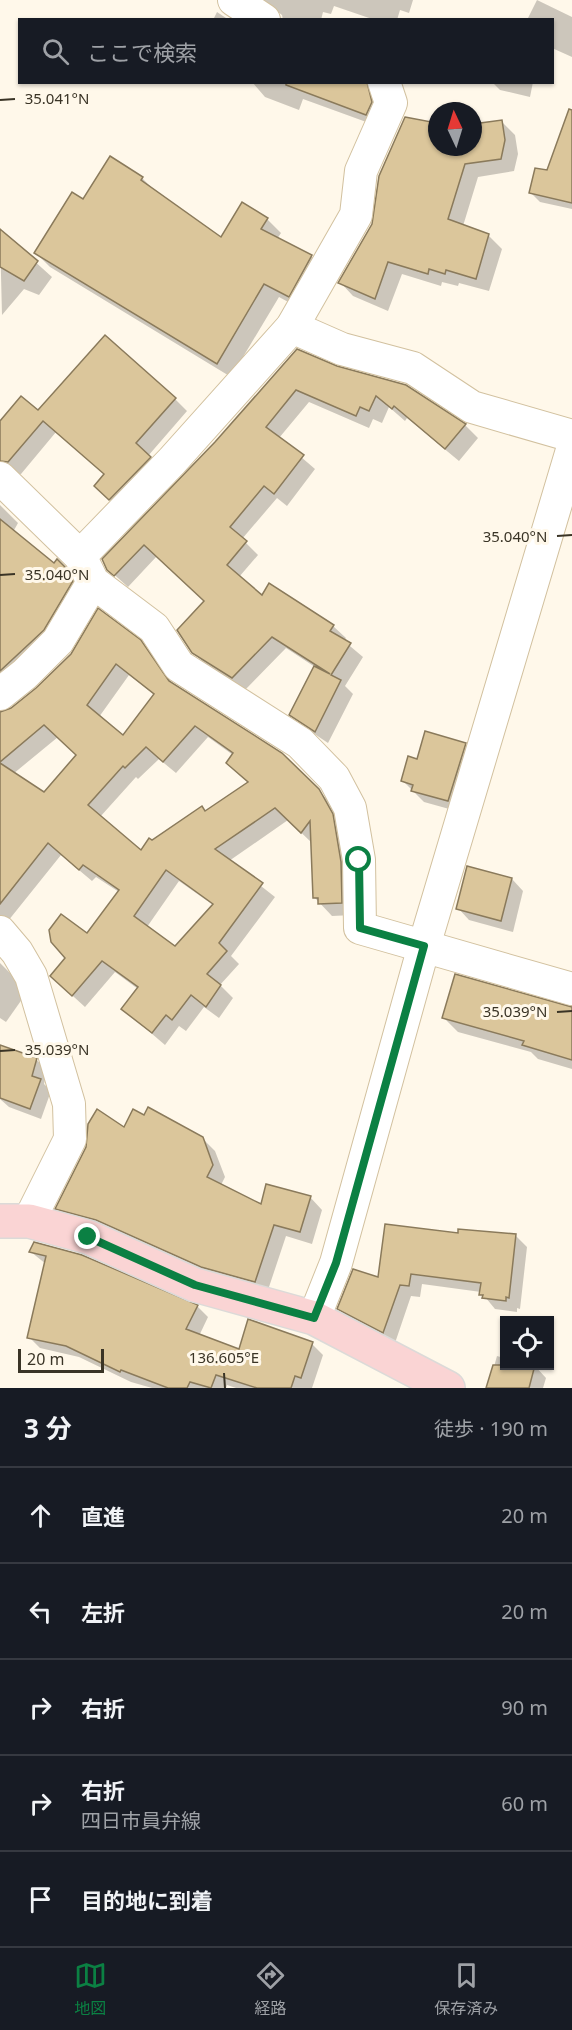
<!DOCTYPE html>
<html lang="ja">
<meta charset="utf-8">
<style>
body{margin:0;font-family:"Noto Sans","Noto Sans JP",sans-serif;background:#242831;color:#f1f3f6}
.controls{position:absolute;right:18px;bottom:18px;display:grid;overflow:hidden;border-radius:0px;box-shadow:0 2px 4px #0004}
.controls button{width:54px;height:54px;display:grid;place-items:center;padding:0;border:0;border-bottom:2px solid #363941;background:#171b24;color:#f1f3f6;font:30px sans-serif}
.compass{position:absolute;left:428px;top:102px;width:54px;height:54px;border-radius:50%;background:#171b24;box-shadow:0 2px 4px #0004;rotate:356deg}
.scale{position:absolute;left:18px;bottom:15px;width:86px;box-sizing:border-box;padding-left:6px;border:3px solid #3a3426;border-top:0;font-size:16px;line-height:21px;white-space:nowrap;color:#3a3426;-webkit-text-stroke:4px #fff8ea;paint-order:stroke}
.stop{position:absolute;width:18px;height:18px;margin:-14px;border:4px solid #0b8043;border-radius:50%;background:#fff}
.stop.end{background:#0b8043;border-color:#fff;box-shadow:0 2px 6px #0008}
.list{margin:0;padding:0;list-style:none}
h2{display:flex;justify-content:space-between;align-items:center;height:78px;margin:0;padding:0 24px;font-size:26px}
h2 small{font-size:20px;font-weight:400;color:#9ea1a6}
.list li{display:grid;grid-template-columns:39px 1fr auto;gap:18px;align-items:center;box-sizing:border-box;height:96px;padding:0 24px;border-top:2px solid #363941}
.list b{display:block;font-size:22px;white-space:nowrap}
.list p{margin:0;font-size:20px;white-space:nowrap;color:#9ea1a6}
.list em{font-size:20px;font-style:normal;color:#9ea1a6}
.icon{flex:none;width:33px;height:33px;fill:none;stroke:currentColor;stroke-width:2;stroke-linecap:round;stroke-linejoin:round}
.map{position:relative;flex:none;width:572px;height:1388px;overflow:hidden}
.search{position:absolute;background:#171b24;box-shadow:0 2px 4px #0004;left:18px;right:18px;top:18px;height:66px;display:flex;align-items:center;gap:15px;box-sizing:border-box;padding:0 21px;border-radius:0px;color:#9ea1a6;font-size:22px}
.sheet{height:558px;background:#171b24}
nav{display:flex;justify-content:space-around;align-items:center;box-sizing:border-box;height:84px;border-top:2px solid #363941;background:#171b24;font-size:16px;color:#9ea1a6}
nav a{display:grid;justify-items:center;gap:3px}
nav .on{color:#0b8043}
.map>svg:first-child{display:block}
.shadow{fill:#0003;fill-rule:evenodd}
.building{fill:#dbc69b;stroke:#8a7a5b;stroke-width:1.5;fill-rule:evenodd}
.lines{fill:none;stroke-linecap:round;stroke-linejoin:round}
.street-casing{stroke:#d2c19f;stroke-width:34}
.primary-casing{stroke:#dcdad8;stroke-width:36}
.street{stroke:#fff;stroke-width:32}
.primary{stroke:#fad4d4;stroke-width:33}
.route{stroke:#0b8043;stroke-width:8}
.ticks{fill:none;stroke:#3a3426;stroke-width:2}
.ticks-label{font-size:15px;text-anchor:middle;fill:#3a3426;stroke:#fff8ea;stroke-width:6;stroke-linejoin:round;paint-order:stroke}
</style>
<div class="map">
<svg width="572" height="1388" viewBox="0 0 572 1388">
<rect width="100%" height="100%" fill="#fff8ea"/>
<!-- shadow -->
<g class="shadow">
<path d="M262,0H413L409,13L400,10L397,20H375L334,6L331,14L323,12L321,20H283L282,15Z"/>
<path d="M537,0L572,17V57L552,48V20H527Z"/>
<path d="M217,12L229,20H213Z"/>
<path d="M252,82H371L380,127L303,99L299,110L265,97Z"/>
<path d="M492,82H533L530,97L500,90Z"/>
<path d="M501,121L515,135L518,154L514,171L478,177L463,226L488,235L502,249L489,291L459,283L458,286L442,282L441,286L402,274L388,311L353,296L340,282L437,124V147H473V126Z"/>
<path d="M572,139V209L540,202L531,193Z"/>
<path d="M142,178L156,192L221,239L242,204L267,219L281,233L277,239L311,256L325,270L303,310L279,297L231,377L50,267L36,253L83,201Z"/>
<path d="M2,232L52,277L39,295L24,289L2,315L0,235Z"/>
<path d="M297,351L337,368L405,386L465,425L478,438L459,461L407,418L405,421L389,407L382,423L373,419L369,428L309,402L279,438L315,469L287,506L277,498L242,539L258,555L239,577L262,598L333,626L346,638L344,641L363,657L345,686L353,694L328,743L304,727L291,714L315,667L286,648L245,690L206,665L193,652L206,602L157,556L128,587L108,569Z"/>
<path d="M175,399L187,411L148,456L162,470L123,511L108,498L106,475L56,432L21,474L8,473L0,477V423L39,412Z"/>
<path d="M0,505L18,523L13,532L54,565L57,561L77,581L84,595L0,695Z"/>
<path d="M140,642L153,655L175,687L281,754L331,803L345,828L353,915L332,916L315,898L312,843L288,820L229,861L275,897L231,956L239,964L220,985L233,998L219,1018L204,1007L186,1031L179,1026L165,1045L123,1009L138,989L115,972L85,1007L52,977L119,892L96,877L92,881L61,855L0,931V713H4L37,689ZM129,675L155,695L123,737L99,717ZM58,737L78,756L44,794L13,774ZM208,737L233,755L228,763L249,783L206,812L152,842L141,852L100,817L136,777L138,779L159,759L176,773ZM179,881L213,905L175,948L147,927Z"/>
<path d="M465,744L477,756L460,812L424,802L403,781L418,761Z"/>
<path d="M512,879L523,891L513,932L469,920L458,908Z"/>
<path d="M0,963L14,977L25,995L6,1022L0,1018Z"/>
<path d="M572,1008V1069L538,1059L531,1052L458,1032L444,1018Z"/>
<path d="M0,1047L36,1059L47,1071L44,1084L51,1091L41,1119L9,1107L0,1099Z"/>
<path d="M125,1129L202,1138L215,1151L225,1177L221,1185L262,1206L310,1197L322,1210L312,1244L286,1236L267,1293L215,1279L69,1220L57,1208Z"/>
<path d="M459,1234L515,1235L527,1247L520,1309L517,1308V1312L495,1309L481,1292L422,1284L420,1297L411,1296L395,1343L350,1320L339,1309L379,1279Z"/>
<path d="M35,1244L197,1306L208,1317L199,1336L240,1351L312,1344L323,1355L312,1388H236L227,1385L226,1388H152L131,1382L79,1357L40,1348L29,1337L46,1264L31,1252Z"/>
<path d="M497,1356L504,1358V1366H535L546,1378L543,1388H488Z"/>
</g>
<!-- building -->
<g class="building">
<path d="M286,82H367L372,102L366,115L286,85Z"/>
<path d="M569,109L572,110V203L529,193L535,168L547,170Z"/>
<path d="M405,117L437,123V147H473V124L502,120L505,140L501,159L465,164L448,219L489,234L476,279L446,270L445,274L429,269L428,274L388,262L375,299L338,283L372,224L379,176Z"/>
<path d="M110,156L143,177L141,180L221,237L242,202L268,218L261,229L312,255L289,297L264,284L217,364L34,253L72,192L83,199Z"/>
<path d="M0,229L38,261L24,281L0,267Z"/>
<path d="M105,335L176,398L136,443L151,457L109,500L94,486L104,474L43,421L8,462L0,461V421L21,396L38,410Z"/>
<path d="M297,349L337,366L406,385L466,424L445,449L394,406L392,409L376,396L369,411L360,407L356,416L296,390L266,427L304,455L274,494L264,486L230,527L247,541L227,565L262,595L269,583L334,625L330,631L351,643L331,675L341,680L315,732L289,715L314,666L330,674L272,637L232,678L192,653L177,630L204,601L144,545L114,576L107,570L102,559L215,442Z"/>
<path d="M0,519L54,563L57,559L65,567L73,581L44,630L0,671Z"/>
<path d="M98,608L141,640L169,681L282,753L319,789L333,814L341,862L342,903L318,904V898H313L310,821L301,833L275,808L215,849L263,883L219,943L227,951L207,974L221,985L206,1007L191,995L172,1020L166,1015L152,1033L121,1009L138,987L102,961L72,996L50,976L65,958L51,942L49,930L61,914L87,933L119,890L83,865L79,870L48,843L0,904V763L44,792L76,755L44,725L0,762V712L11,708L36,688L71,654ZM116,664L154,694L123,735L87,705ZM195,726L233,753L226,763L248,782L205,811L202,806L152,840L149,838L141,850L88,805L123,766L125,768L146,747L163,762ZM166,870L213,904L175,946L134,916Z"/>
<path d="M425,731L466,743L448,801L411,791L413,785L401,781L408,756L417,759Z"/>
<path d="M467,866L512,878L501,921L456,909Z"/>
<path d="M455,974L572,1007V1060L522,1045L524,1041L442,1018Z"/>
<path d="M0,1045L37,1058L32,1076L41,1079L30,1109L0,1098Z"/>
<path d="M148,1107L203,1137L213,1165L207,1177L261,1204L266,1184L311,1196L300,1232L274,1225L255,1282L201,1267L96,1220L55,1209L86,1147L88,1124L97,1109L124,1127L133,1109L144,1115Z"/>
<path d="M385,1224L458,1233V1229L516,1234L509,1298L506,1297V1301L482,1298L483,1295H479L481,1283L411,1274L409,1286L400,1285L383,1333L337,1309L353,1269L378,1277Z"/>
<path d="M34,1242L82,1255L198,1305L186,1329L239,1349L248,1319L313,1342L301,1378L295,1376L291,1388H257L216,1375L211,1388L190,1382L187,1388H168L121,1370L120,1372L66,1346L27,1338L46,1256L29,1252Z"/>
<path d="M493,1365H535L529,1388H486Z"/>
</g>
<g class="lines">
<defs>
<g id="street">
<path d="M234,0L264,20"/>
<path d="M292,327L342,349L413,368L472,407L572,436"/>
<path d="M0,478L80,556L93,582L154,628L179,666L300,743L334,778L350,808L359,860L360,928L572,989"/>
<path d="M80,556L172,461L292,327L356,215L361,171L391,103L384,82"/>
<path d="M0,694L25,674L58,641L93,582"/>
<path d="M0,932L17,952L31,976L69,1104L70,1139L29,1221"/>
<path d="M314,1318L336,1263L424,946L572,450"/>
</g>
<path id="primary" d="M0,1221H29L88,1237L195,1285L314,1318L448,1388"/>
</defs>
<!-- street casing -->
<use href="#street" class="street-casing"/>
<!-- primary casing -->
<use href="#primary" class="primary-casing"/>
<!-- street -->
<use href="#street" class="street"/>
<!-- primary -->
<use href="#primary" class="primary"/>
</g>
<g class="lines">
<!-- route -->
<path class="route" d="M88,1237L195,1285L314,1318L336,1263L424,946L360,928L359,860"/>
</g>
<!-- ticks -->
<path class="ticks" d="M0,100L15,99M557,536L572,535M0,575L15,574M557,1012L572,1011M0,1051L15,1050M224,1373L225,1388"/>
<g class="ticks-label">
<text x="57" y="104">35.041°N</text>
<text x="515" y="542">35.040°N</text>
<text x="57" y="580">35.040°N</text>
<text x="515" y="1017">35.039°N</text>
<text x="57" y="1055">35.039°N</text>
<text x="224" y="1363">136.605°E</text>
</g>
</svg>
<div class="controls">
<button><svg class="icon" aria-label="locate" viewBox="0 0 24 24"><circle cx="12" cy="12" r="6"/><path d="M12 2v4M12 18v4M2 12h4M18 12h4"/></svg></button>
</div>
<svg class="compass" viewBox="-18 -18 36 36"><path d="M0-13l5 13h-10z" fill="#e53935"/><path d="M0 13l5-13h-10z" fill="#9ea1a6"/></svg>
<div class="scale">20 m</div>
<div class="stop" style="left:359px;top:860px"></div>
<div class="stop end" style="left:88px;top:1237px"></div>
<div class="search"><svg class="icon" aria-label="search" viewBox="0 0 24 24"><circle cx="10" cy="10" r="6"/><path d="M15 15l6 6"/></svg>ここで検索</div>
</div>
<section class="sheet">
<h2>3 分<small>徒歩 · 190 m</small></h2>
<ul class="list">
<li><svg class="icon" aria-label="ahead" viewBox="0 0 24 24"><path d="M12 20V5M6 11l6-6 6 6"/></svg><div><b>直進</b></div><em>20 m</em></li>
<li><svg class="icon" aria-label="left" viewBox="0 0 24 24"><path d="M17 20v-9H6M10 6l-5 5 5 5"/></svg><div><b>左折</b></div><em>20 m</em></li>
<li><svg class="icon" aria-label="right" viewBox="0 0 24 24"><path d="M7 20v-9h11M14 6l5 5-5 5"/></svg><div><b>右折</b></div><em>90 m</em></li>
<li><svg class="icon" aria-label="right" viewBox="0 0 24 24"><path d="M7 20v-9h11M14 6l5 5-5 5"/></svg><div><b>右折</b><p>四日市員弁線</p></div><em>60 m</em></li>
<li><svg class="icon" aria-label="arrive" viewBox="0 0 24 24"><path d="M6 21V4h12l-3 4 3 4H6"/></svg><div><b>目的地に到着</b></div></li>
</ul>
</section>
<nav>
<a class="on"><svg class="icon" aria-label="map" viewBox="0 0 24 24"><path d="M3 6l6-2 6 2 6-2v14l-6 2-6-2-6 2zM9 4v14M15 6v14"/></svg>地図</a>
<a><svg class="icon" aria-label="directions" viewBox="0 0 24 24"><path d="M12 3l9 9-9 9-9-9zM9 14v-3h6M13 9l2 2-2 2"/></svg>経路</a>
<a><svg class="icon" aria-label="saved" viewBox="0 0 24 24"><path d="M7 4h10v16l-5-4-5 4z"/></svg>保存済み</a>
</nav>
